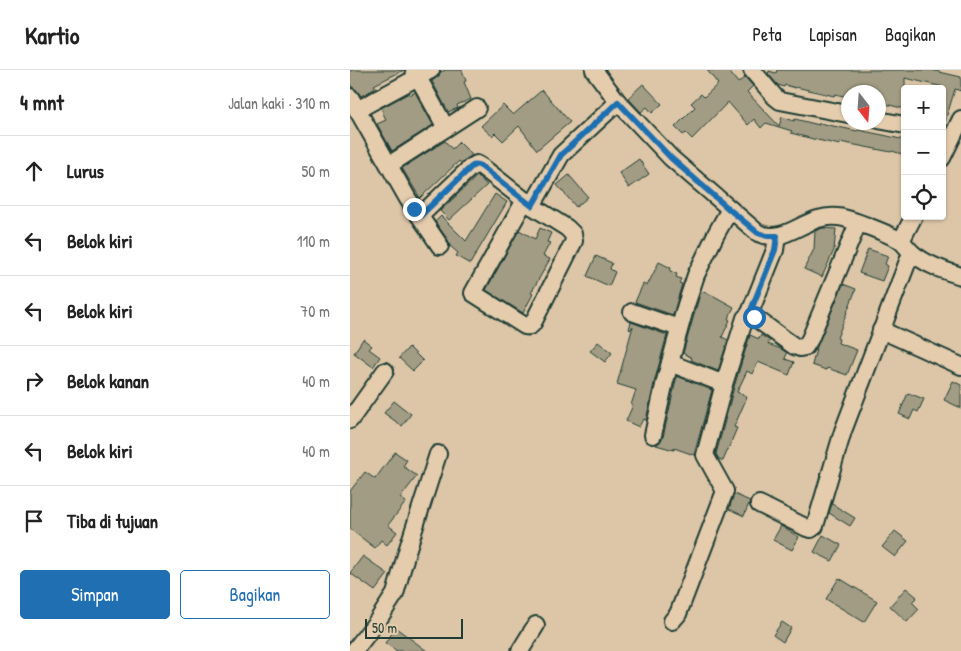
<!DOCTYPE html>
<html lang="id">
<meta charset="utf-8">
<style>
body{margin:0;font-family:"Patrick Hand",sans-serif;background:#f2f2f2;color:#222}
.controls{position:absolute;right:15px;top:15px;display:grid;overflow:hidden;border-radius:5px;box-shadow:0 1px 4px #0004}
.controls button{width:45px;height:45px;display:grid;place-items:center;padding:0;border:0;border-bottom:1px solid #e0e0e0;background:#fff;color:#222;font:25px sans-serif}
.compass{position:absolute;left:491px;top:15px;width:45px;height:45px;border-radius:50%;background:#fff;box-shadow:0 1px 4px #0004;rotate:163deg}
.scale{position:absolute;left:15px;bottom:12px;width:98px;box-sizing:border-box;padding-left:5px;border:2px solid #1f3d34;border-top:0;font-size:14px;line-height:18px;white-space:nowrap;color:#1f3d34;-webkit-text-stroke:4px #e5ccad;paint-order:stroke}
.stop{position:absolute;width:15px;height:15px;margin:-11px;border:4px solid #1f6fb2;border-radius:50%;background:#fff}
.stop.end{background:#1f6fb2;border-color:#fff;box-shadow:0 1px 5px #0008}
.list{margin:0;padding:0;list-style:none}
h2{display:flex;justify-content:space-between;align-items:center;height:65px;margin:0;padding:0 20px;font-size:21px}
h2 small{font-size:16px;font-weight:400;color:#767676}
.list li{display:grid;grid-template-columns:32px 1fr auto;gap:15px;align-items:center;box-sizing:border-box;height:70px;padding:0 20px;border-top:1px solid #e0e0e0}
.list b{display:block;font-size:19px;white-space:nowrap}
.list em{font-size:16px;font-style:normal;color:#767676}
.actions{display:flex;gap:10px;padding:15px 20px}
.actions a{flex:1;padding:11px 0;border:1px solid #1f6fb2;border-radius:5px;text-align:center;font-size:18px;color:#1f6fb2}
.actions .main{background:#1f6fb2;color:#fff}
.icon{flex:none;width:28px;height:28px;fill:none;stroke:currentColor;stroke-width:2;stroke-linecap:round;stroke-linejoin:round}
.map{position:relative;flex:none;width:611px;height:581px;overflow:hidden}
header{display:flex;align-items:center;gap:30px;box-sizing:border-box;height:70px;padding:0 25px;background:#fff;border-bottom:1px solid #e0e0e0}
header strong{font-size:24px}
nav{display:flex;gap:28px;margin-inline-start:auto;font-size:18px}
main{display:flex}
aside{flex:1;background:#fff}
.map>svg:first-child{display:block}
.building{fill:#a29c84;stroke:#1f3d34}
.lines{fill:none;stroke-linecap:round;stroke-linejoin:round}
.minor-casing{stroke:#1f3d34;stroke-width:20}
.minor{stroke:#e5ccad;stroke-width:16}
.route{stroke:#1f6fb2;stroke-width:6}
</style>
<header>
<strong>Kartio</strong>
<nav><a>Peta</a><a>Lapisan</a><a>Bagikan</a></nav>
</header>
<main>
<aside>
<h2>4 mnt<small>Jalan kaki · 310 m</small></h2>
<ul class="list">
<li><svg class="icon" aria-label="ahead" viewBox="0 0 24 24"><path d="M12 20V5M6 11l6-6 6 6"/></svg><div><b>Lurus</b></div><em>50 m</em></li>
<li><svg class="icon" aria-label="left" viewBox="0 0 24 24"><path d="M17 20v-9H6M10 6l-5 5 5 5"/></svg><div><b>Belok kiri</b></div><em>110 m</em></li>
<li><svg class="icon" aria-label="left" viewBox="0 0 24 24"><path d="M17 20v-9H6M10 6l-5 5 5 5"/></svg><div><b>Belok kiri</b></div><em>70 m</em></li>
<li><svg class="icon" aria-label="right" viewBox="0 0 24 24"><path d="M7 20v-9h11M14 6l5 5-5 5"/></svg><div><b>Belok kanan</b></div><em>40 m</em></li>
<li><svg class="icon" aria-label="left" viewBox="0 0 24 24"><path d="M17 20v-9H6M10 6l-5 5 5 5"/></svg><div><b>Belok kiri</b></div><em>40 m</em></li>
<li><svg class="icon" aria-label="arrive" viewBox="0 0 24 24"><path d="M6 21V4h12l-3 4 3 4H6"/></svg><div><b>Tiba di tujuan</b></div></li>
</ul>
<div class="actions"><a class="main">Simpan</a><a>Bagikan</a></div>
</aside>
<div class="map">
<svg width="611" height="581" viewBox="0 0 611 581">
<rect width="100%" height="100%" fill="#ddc6a8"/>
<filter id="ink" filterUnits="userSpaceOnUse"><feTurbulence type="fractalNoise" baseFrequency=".02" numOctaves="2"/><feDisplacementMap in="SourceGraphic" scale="10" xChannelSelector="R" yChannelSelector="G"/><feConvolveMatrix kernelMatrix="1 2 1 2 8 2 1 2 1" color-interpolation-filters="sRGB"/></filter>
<g filter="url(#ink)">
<!-- building -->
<g class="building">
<path d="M0,0H54L24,15L26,18L11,26L8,22L5,19L2,17L0,14Z"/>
<path d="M96,0H112L116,11L114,12L121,29L107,35L108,38L98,42L82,11L89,6L90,2Z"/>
<path d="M357,0H378L388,13L395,7L403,16L397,22L429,56L432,47L444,51L445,49L469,55V53L507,61L508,60L533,65L555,70V85L542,81L541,82L490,72V75L463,69L441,63L442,61L416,53L411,58L404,49L398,55L378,32L342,69L336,63L333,65L325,57L345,37L341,33L351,24L354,27L368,14Z"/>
<path d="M427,0H581L611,7V21L605,19L595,52H592V17L589,16L555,8V39L528,32V22H498V27L485,24L484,26L446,17V18L435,15L434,17L428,15L418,4L419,1L426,3Z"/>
<path d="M293,14L312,34L302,43L297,37L291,42L278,28Z"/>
<path d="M192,20L220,52L187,80L169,56L153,71L145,63L142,66L131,56L153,35L163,45Z"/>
<path d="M65,22L83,55L42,81L27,54L36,50L31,38L59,23L60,25Z"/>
<path d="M95,71L102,79L109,72L122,85L111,93L109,91L70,128L52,98Z"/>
<path d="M289,89L299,104L279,118L269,103Z"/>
<path d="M219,105L238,127L226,137L207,115Z"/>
<path d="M127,106L137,115L99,150L90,141Z"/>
<path d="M145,124L157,132L120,194L106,186L108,183L100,176L98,170L85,152L91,146L116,171Z"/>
<path d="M190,158L201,163L197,172L200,173L193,186L200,189L181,223L183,224L173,243L136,220L169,160L185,169Z"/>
<path d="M473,158L486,159L484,180L472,207L454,199L464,179L465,161Z"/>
<path d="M518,179L538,186L535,194L538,196L532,211L509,203Z"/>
<path d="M246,186L262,193L260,199L265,202L259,216L237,206Z"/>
<path d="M309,192L321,198L320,201L327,204L326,207L331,209L329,213L332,214L323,245L285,232L293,214L297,216Z"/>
<path d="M493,214L506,219L487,268L489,269L488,273L507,280L497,305L477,298L476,300L462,295L466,279Z"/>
<path d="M351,221L364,226L384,237L378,249L380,250L372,267L378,270L368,301L341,290L342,288L333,283Z"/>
<path d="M281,252L317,265L305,309L296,350L293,349L289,357L276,351L283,335H281L286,320L267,314L283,256L280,260L279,259Z"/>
<path d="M400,265L409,269L411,265L420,271L418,274L431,279L437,283L435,289L444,292L439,305L408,292L402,304L397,301L387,322L397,327L384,357L387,358L373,391L369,389L366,384L384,317Z"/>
<path d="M13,269L22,276L19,279L30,287L23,297L4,283Z"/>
<path d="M248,272L262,283L255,292L240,281Z"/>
<path d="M59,277L73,291L63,301L49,288Z"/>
<path d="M327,306L362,320L344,385L324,378V380L306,375L310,372L313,367Z"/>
<path d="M603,311L611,315V338L594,330Z"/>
<path d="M558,323L574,329L568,342L564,340L560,349L549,344Z"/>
<path d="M44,331L61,344L52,356L34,343Z"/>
<path d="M45,382L57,390L53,396L67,406L50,428L56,432L38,455L47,462L37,475L31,470L25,478L0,459V421L15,402L25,409Z"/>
<path d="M384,424L400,431L394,446L379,439Z"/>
<path d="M482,434L505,448L500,456L479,443Z"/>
<path d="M431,456L449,467L442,480L423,470Z"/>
<path d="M545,461L558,471L545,487L532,477Z"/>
<path d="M473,465L491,475L482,491L464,482Z"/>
<path d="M13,486L38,504L25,521L0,503Z"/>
<path d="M489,508L527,531L514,552L476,529Z"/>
<path d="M556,518L567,527L562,532L569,539L557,552L540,536Z"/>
<path d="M432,552L441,558L433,572L423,565Z"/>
<path d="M46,558L77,581H47L35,573Z"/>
</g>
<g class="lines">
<defs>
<g id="minor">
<path d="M64,0L96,58"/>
<path d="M244,0L268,32L321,88L408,163C437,176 456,143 488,147C499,148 545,166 552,172C558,178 561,184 569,188C582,197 596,201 611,206"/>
<path d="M402,0L425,27L430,31L498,44"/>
<path d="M0,27L58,129L90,176"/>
<path d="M7,40L81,0"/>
<path d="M528,50L555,55"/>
<path d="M592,88L611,49"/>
<path d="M39,95L127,38"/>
<path d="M182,136L211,85L268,32"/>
<path d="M70,146L120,98L127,94L132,97L182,136L217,158L223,164L224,171L183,253C181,256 179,257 175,256L123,223L175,130"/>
<path d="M551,171L564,146"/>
<path d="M282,242L329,258"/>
<path d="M399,245L425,180L427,166"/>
<path d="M531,260L611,296"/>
<path d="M320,293L374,314"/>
<path d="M0,350L35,301"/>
<path d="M303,365L315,311L336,235L346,205L366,164L380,139"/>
<path d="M409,434L457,458L461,459L465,456L493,361L561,183"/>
<path d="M322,551L328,544L375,421L355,385L374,314L395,248L397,246L404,247L444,276L450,278L455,277L460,269L508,153"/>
<path d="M4,581L28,550L45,524L58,478L88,384"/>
<path d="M170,581L186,555"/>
</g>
</defs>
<!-- minor casing -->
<use href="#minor" class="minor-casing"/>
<!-- minor -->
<use href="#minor" class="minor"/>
</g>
</g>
<g class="lines" filter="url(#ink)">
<!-- route -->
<path class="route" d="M64,139L70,146L120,98C125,94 127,93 132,97L182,136L211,85L268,32L321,88L380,140L408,163L417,166H427L425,180L399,245L404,247"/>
</g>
</svg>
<div class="controls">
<button>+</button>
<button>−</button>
<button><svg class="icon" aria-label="locate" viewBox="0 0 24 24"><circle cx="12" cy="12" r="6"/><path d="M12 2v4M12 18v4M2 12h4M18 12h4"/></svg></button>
</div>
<svg class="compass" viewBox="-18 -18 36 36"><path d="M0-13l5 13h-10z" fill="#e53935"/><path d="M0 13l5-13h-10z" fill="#767676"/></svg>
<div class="scale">50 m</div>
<div class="stop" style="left:404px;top:247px"></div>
<div class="stop end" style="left:64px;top:139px"></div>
</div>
</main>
